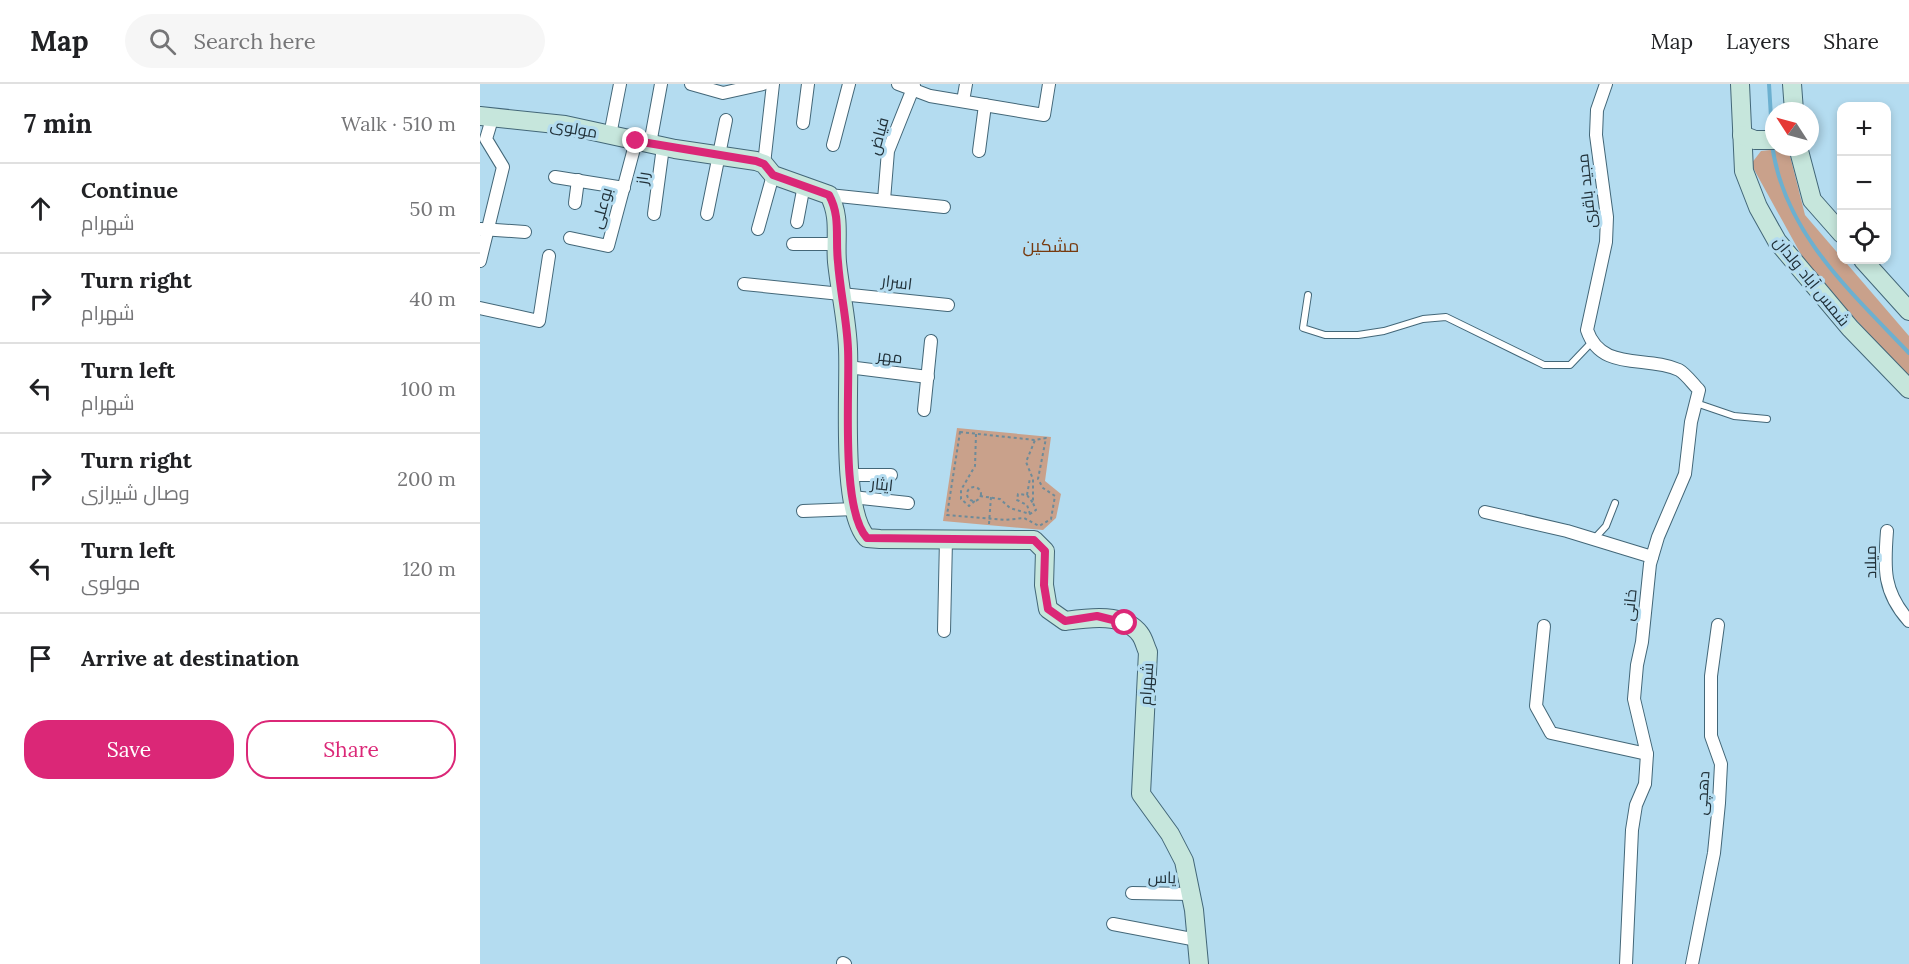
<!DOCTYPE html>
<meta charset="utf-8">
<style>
body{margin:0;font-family:Lora,Cairo,serif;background:#f6f6f6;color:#202124}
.controls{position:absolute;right:18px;top:18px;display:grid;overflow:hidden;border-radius:12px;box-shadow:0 3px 9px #0003}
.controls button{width:54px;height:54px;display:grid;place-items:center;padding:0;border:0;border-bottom:2px solid #e0e0e0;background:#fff;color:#202124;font:30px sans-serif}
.compass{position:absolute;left:1285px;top:18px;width:54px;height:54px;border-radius:50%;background:#fff;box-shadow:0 3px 9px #0003;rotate:306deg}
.stop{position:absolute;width:18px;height:18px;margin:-14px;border:4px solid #db2777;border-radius:50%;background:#fff}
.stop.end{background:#db2777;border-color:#fff;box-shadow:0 2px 6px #0008}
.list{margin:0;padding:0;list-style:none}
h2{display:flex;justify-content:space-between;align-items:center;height:78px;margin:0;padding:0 24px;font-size:26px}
h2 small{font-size:20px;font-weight:400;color:#757577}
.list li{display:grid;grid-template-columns:39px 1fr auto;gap:18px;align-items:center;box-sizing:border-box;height:90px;padding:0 24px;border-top:2px solid #e0e0e0}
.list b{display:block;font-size:22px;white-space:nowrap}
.list p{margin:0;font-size:20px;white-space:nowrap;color:#757577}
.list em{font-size:20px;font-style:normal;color:#757577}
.actions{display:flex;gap:12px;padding:18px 24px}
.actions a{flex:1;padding:14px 0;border:2px solid #db2777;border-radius:24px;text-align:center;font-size:21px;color:#db2777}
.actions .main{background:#db2777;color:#fff}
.icon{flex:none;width:33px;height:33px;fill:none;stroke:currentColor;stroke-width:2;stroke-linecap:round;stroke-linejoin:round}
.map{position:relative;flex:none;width:1429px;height:880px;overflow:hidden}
header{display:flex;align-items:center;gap:36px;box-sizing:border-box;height:84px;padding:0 30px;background:#fff;border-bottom:2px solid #e0e0e0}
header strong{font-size:28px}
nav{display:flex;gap:33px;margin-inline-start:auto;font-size:21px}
.search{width:420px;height:54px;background:#f6f6f6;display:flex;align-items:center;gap:15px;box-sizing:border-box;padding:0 21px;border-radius:33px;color:#757577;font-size:22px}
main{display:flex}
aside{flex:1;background:#fff}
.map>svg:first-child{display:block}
.green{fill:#c9a18b}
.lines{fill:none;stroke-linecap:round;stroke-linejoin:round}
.stream{stroke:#6cb0d0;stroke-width:4}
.lane-casing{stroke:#436778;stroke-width:8}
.street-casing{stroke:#436778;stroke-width:14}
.secondary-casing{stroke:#436778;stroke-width:20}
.path{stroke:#6e8b99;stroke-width:2;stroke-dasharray:3 3;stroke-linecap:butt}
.lane{stroke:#fff;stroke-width:6}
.street{stroke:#fff;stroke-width:12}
.secondary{stroke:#c6e6dc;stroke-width:18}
.route{stroke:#db2777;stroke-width:8}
.labels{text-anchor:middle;stroke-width:6;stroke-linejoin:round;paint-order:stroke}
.street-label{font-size:16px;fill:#213139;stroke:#b4dcf0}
.neighbourhood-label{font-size:18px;fill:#773a0f;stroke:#b4dcf0}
</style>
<header>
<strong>Map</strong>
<div class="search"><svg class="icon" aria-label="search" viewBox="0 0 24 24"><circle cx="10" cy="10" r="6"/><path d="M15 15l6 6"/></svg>Search here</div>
<nav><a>Map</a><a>Layers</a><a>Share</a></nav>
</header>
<main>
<aside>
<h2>7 min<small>Walk · 510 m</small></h2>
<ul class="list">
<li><svg class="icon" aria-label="ahead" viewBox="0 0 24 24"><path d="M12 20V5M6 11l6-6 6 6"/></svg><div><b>Continue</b><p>شهرام</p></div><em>50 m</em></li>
<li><svg class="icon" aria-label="right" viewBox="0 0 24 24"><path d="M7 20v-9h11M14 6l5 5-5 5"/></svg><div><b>Turn right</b><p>شهرام</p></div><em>40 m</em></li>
<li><svg class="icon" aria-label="left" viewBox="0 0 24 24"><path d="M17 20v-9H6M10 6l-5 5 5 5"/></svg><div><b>Turn left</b><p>شهرام</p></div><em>100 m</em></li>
<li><svg class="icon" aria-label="right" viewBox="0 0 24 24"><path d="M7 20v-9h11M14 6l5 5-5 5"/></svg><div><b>Turn right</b><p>وصال شیرازی</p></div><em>200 m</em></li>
<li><svg class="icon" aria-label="left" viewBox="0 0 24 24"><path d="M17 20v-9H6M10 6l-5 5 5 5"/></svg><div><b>Turn left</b><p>مولوی</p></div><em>120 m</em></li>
<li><svg class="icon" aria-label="arrive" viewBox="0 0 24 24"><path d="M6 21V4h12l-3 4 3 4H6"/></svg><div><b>Arrive at destination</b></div></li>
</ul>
<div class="actions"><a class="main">Save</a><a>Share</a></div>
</aside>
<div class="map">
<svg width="1429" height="880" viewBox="0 0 1429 880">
<rect width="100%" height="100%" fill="#b4dcf0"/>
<!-- green -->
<g class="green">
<path d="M1308,64L1325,131L1429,252V294L1328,183L1271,80L1281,67Z"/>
<path d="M477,344L571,353L565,397L581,410L576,434L563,446L463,437Z"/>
</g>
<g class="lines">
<!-- stream -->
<g class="stream">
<path d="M1289,0L1292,50"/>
<path d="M1292,60C1303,148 1372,209 1429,269"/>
</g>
<defs>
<g id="lane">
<path d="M828,211L823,244L845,251H878L904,247L943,235L966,233L1064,281H1090L1111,259"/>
<path d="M1216,319L1254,332L1287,335"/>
<path d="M1114,455L1126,442L1135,419"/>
</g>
<g id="street">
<path d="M211,0L243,9L283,0"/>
<path d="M418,0L450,12L564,31L569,0"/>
<path d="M1126,0L1117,26L1116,51L1127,133L1126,158L1107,246C1121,288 1166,271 1199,286C1206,290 1213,300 1219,306L1211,338L1205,390L1178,453L1170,480L1162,558L1157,581L1154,615L1167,670L1165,700L1156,721L1152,746L1146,880"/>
<path d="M483,17L486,0"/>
<path d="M323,39L328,0"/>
<path d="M130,51L140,0"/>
<path d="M170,60L181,0"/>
<path d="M353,61L369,0"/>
<path d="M499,67L505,21"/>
<path d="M284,80L293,0"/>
<path d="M75,93L144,104"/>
<path d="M349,111L464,123"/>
<path d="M404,116L408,67L434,2"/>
<path d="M95,119L98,96"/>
<path d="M174,130L183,63"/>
<path d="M227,130L246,36"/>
<path d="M317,138L324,101"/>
<path d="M1,145L45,148"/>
<path d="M278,145L293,91"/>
<path d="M90,154L128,162L156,57"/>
<path d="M313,160H357"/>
<path d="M0,177L23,83L6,55L12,35"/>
<path d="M264,200L468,221"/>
<path d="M0,224L59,237L69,172"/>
<path d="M368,283L448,293"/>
<path d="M444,326L451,257"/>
<path d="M371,391H411"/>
<path d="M372,413L428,419"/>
<path d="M323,427L375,425"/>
<path d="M1005,428L1087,447L1172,473"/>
<path d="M1407,447C1404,485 1403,508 1429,537"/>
<path d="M1064,542L1056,622L1071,649L1167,670"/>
<path d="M464,547L466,455"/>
<path d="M652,809L711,810"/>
<path d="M633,840L717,856"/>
<path d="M363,879L365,880"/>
<path d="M1212,880L1234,769L1239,719L1241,680L1231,652V592L1238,541"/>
</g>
<g id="secondary">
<path d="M1260,0L1264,87L1278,123L1297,157L1370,244L1429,305"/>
<path d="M1312,0L1314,27"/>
<path d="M0,32L85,41L195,65L276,77L284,80L293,91L349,111C361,133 355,154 357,178C360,207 367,236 368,265C370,306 360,426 387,454L400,455L554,456L565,467L564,501L568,525L585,537C607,534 644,528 660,550C664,555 665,562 668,568L661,710L690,750L704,777L714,826L719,880"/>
<path d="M1262,51L1275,56H1294"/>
<path d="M1318,63L1332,116L1362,150"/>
<path d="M1383,176L1429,227"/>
</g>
</defs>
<!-- lane casing -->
<use href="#lane" class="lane-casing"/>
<!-- street casing -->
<use href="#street" class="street-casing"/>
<!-- secondary casing -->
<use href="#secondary" class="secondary-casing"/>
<!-- path -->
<g class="path">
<path d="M480,348L555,356L566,354L558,395L563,404L575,412L571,435L559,442L544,434L525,436L467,431Z"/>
<path d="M496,350L495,382L481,406V415L489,422L496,416"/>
<circle cx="494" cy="410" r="7"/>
<path d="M547,411L550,394"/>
<path d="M500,412L520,415L530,424L550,430L556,426L553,419V395L546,378L555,356"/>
<path d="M550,430L547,421L537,416L538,410L547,411L553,419"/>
<path d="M509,440L511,413"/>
</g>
<!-- lane -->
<use href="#lane" class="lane"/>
<!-- street -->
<use href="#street" class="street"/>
<!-- secondary -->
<use href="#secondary" class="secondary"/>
</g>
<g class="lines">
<!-- route -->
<path class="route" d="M156,57L276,77L284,80L293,91L349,111C361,133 355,154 358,178C360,207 367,236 368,265C370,306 360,425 387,454L554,456L565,467L564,501L568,525L585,537L617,532L645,539"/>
</g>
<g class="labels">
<!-- street labels -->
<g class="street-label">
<text transform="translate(94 44) rotate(10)" y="6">مولوی</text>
<text transform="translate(398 52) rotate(-75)" y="6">فیاض</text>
<text transform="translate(162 94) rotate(-82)" y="6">راز</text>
<text transform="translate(1106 107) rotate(-96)" y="6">مجید باقری</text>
<text transform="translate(121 124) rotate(-75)" y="6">بوعلی</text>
<text transform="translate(1332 197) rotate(51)" y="6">شمس آباد ولدان</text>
<text transform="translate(417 198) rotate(7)" y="6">اسرار</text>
<text transform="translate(410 272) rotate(7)" y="6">مهر</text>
<text transform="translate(402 400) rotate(6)" y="6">ایثار</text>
<text transform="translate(1390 478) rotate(-91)" y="6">میلاد</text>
<text transform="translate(1149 521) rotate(-84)" y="6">خانی</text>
<text transform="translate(666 600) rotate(-86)" y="6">شهرام</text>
<text transform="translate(1222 709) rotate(-86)" y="6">دهچی</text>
<text transform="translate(682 793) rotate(1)" y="6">یاس</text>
</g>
<!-- neighbourhood labels -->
<g class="neighbourhood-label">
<text x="571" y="168">مشکین</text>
</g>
</g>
</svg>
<div class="controls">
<button>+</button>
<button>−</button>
<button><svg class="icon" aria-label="locate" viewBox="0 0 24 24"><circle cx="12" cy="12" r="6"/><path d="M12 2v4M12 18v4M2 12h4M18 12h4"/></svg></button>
</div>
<svg class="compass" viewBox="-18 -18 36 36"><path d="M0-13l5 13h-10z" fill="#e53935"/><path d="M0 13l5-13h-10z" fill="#757577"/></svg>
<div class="stop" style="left:645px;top:539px"></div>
<div class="stop end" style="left:156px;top:57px"></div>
</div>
</main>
